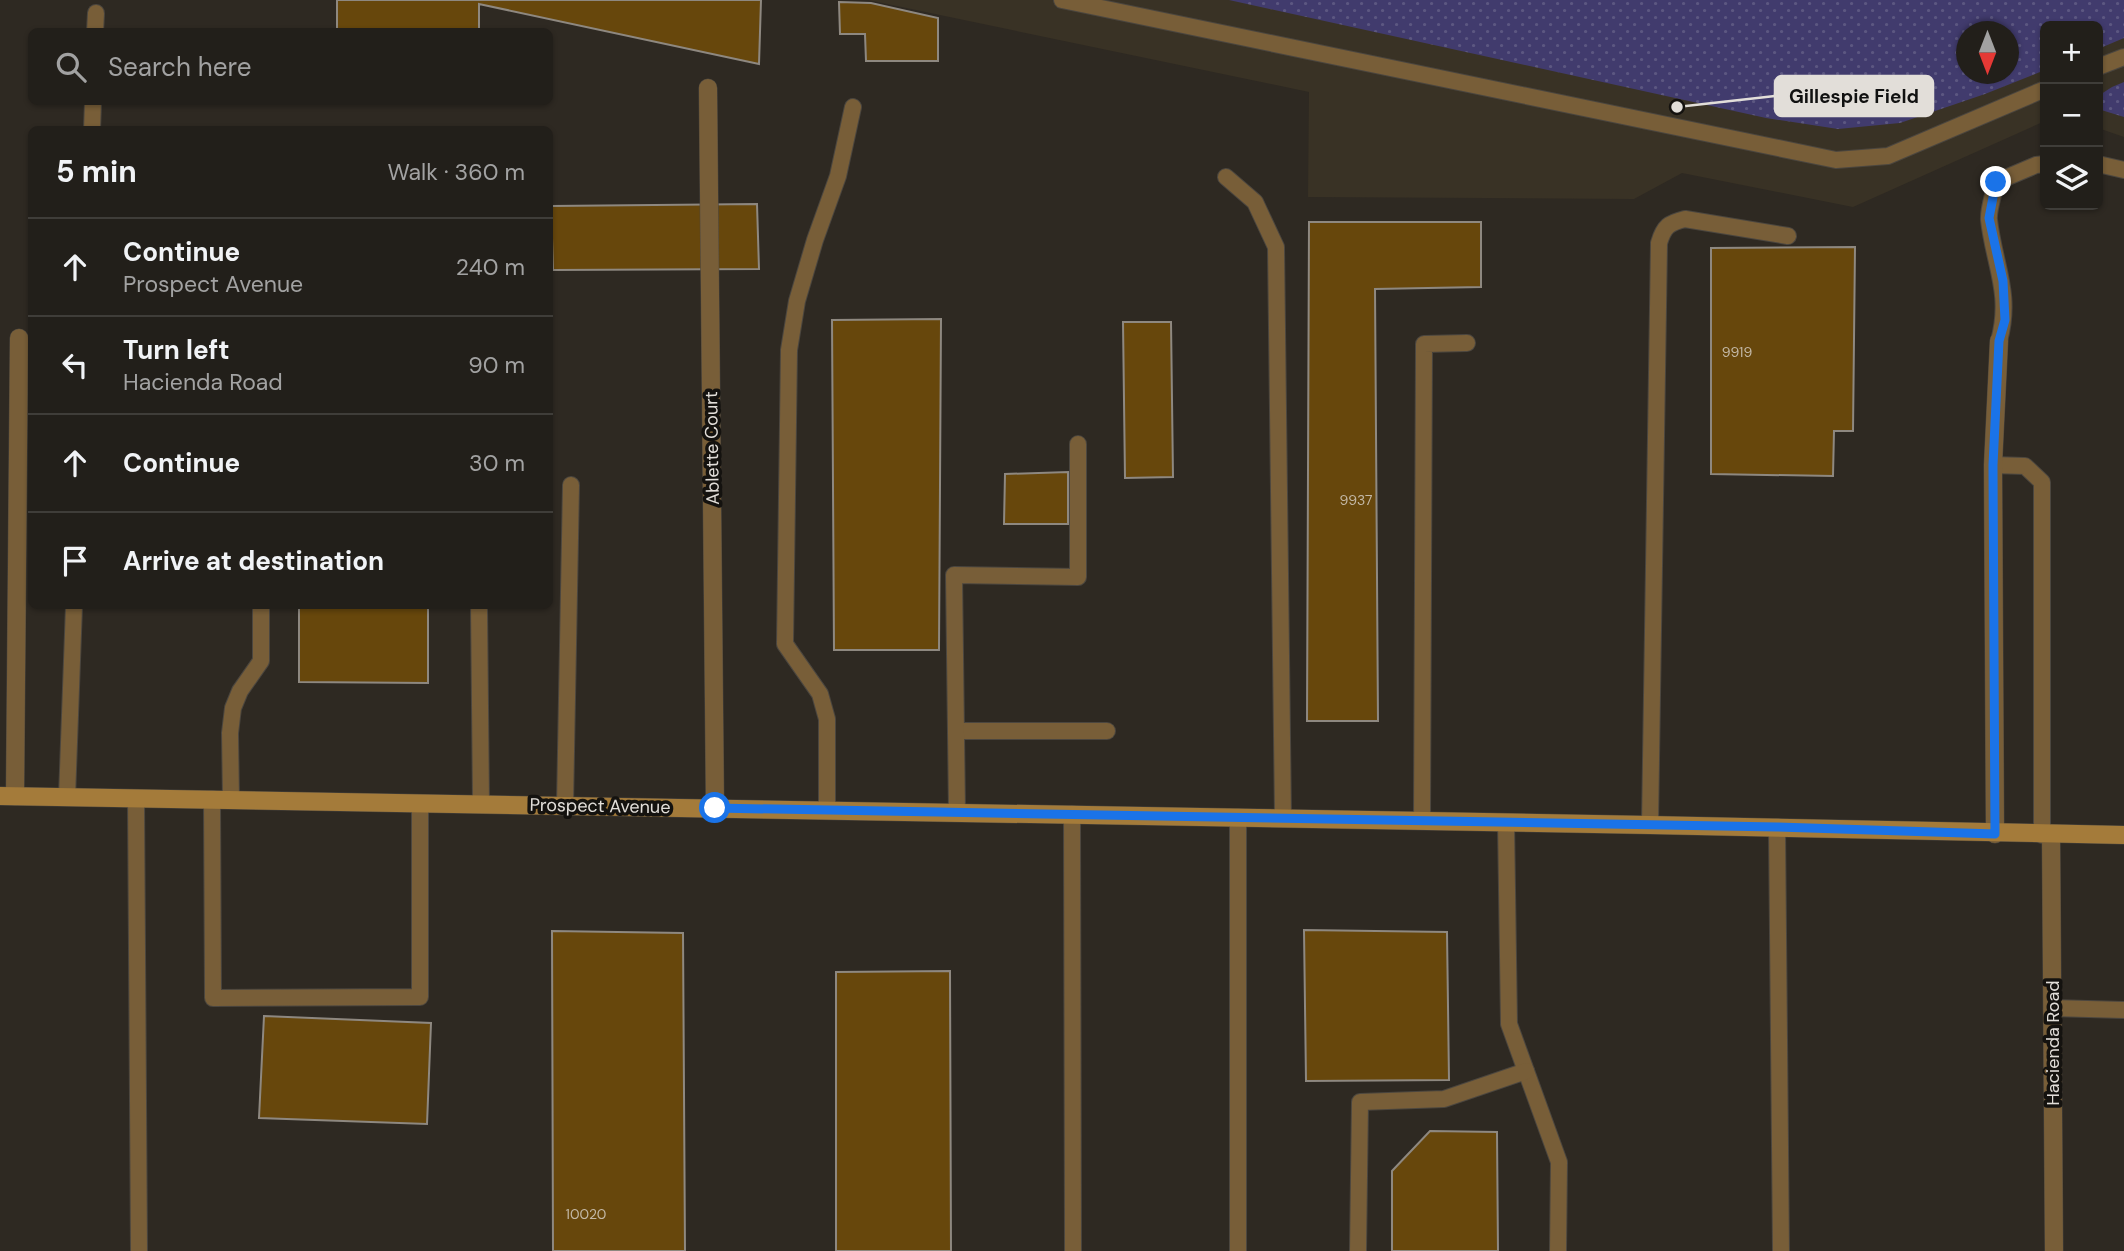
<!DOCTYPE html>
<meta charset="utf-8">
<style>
body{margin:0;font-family:"DM Sans",sans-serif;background:#2a2723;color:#f1f3f6}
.controls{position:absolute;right:21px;top:21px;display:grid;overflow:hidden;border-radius:10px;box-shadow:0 2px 5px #0004}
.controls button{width:63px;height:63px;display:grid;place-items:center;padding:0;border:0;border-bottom:2px solid #3f3d39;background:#221f1a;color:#f1f3f6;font:35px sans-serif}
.compass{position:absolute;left:1956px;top:21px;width:63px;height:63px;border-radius:50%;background:#221f1a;box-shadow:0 2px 5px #0004;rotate:180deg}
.stop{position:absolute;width:21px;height:21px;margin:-16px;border:5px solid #1a73e8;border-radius:50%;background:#fff}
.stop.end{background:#1a73e8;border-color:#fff;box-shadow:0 2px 7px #0008}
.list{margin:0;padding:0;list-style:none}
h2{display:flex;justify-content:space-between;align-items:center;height:91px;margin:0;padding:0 28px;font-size:30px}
h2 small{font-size:23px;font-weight:400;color:#a2a2a2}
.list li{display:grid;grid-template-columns:46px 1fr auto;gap:21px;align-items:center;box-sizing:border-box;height:98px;padding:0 28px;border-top:2px solid #3f3d39}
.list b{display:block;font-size:26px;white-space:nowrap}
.list p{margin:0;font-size:23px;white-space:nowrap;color:#a2a2a2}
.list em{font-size:23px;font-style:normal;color:#a2a2a2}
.icon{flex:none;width:38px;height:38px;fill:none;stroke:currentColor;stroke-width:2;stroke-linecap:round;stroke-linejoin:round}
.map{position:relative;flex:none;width:2124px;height:1251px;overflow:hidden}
.search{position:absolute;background:#221f1a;box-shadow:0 2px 5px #0004;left:28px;top:28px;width:525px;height:77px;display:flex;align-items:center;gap:18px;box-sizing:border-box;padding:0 24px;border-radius:10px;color:#a2a2a2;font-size:26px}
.panel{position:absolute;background:#221f1a;box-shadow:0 2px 5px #0004;left:28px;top:126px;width:525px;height:483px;border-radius:10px}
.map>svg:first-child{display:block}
.built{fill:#393225;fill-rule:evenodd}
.grass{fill:url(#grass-dots);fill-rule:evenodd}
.building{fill:#67470c;stroke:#8e8880;stroke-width:2}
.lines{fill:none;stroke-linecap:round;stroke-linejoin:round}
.lane-casing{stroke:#4b463f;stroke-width:18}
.street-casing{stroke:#4b463f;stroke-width:19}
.secondary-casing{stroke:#4b463f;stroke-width:19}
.lane{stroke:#785e38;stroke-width:16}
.street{stroke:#785e38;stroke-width:18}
.secondary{stroke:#a47b3a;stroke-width:18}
.route{stroke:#1a73e8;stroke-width:9}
.labels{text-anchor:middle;stroke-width:7;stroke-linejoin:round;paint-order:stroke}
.number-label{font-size:14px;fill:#c3b8a6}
.street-label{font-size:18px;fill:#e2ded9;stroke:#14120f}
.leader{fill:none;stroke:#e2ded9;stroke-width:2.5}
.callout-dot{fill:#e2ded9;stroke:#14120f;stroke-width:2.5}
.callout{fill:#e2ded9;stroke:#e2ded9;stroke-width:2.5}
.callout-label{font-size:19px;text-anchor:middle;font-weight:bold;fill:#111}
</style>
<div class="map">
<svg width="2124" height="1251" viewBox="0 0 2124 1251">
<defs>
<pattern id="grass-dots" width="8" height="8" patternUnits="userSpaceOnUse" patternTransform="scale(1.75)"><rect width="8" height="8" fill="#413b6d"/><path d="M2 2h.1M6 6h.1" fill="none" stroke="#5c5781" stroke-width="1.8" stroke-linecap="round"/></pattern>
</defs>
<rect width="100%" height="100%" fill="#2e2922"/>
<!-- built -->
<path class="built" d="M868,0H2124V137L2098,128V26H2045V121L1853,207L1682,173L1634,199L1308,197L1309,92ZM1966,32H2008V74H1966Z"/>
<!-- grass -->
<g class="grass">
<path d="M1229,0H2124V38L2098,49V26H2045V70L1985,94L1900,123L1838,129L1766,118ZM1966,32H2008V74H1966Z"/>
<path d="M2124,82V117L2098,109V96L2112,87Z"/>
</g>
<!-- building -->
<g class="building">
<path d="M337,0H761L759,64L479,4V32H337Z"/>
<path d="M839,2L871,3L938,18V61H866L865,34H840Z"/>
<path d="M757,204L759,269L553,270L551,206Z"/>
<path d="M1309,222H1481V287L1375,289L1378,721H1307Z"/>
<path d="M1855,247L1853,431H1834L1833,476L1711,474V248Z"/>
<path d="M941,319L939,650H834L832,320Z"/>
<path d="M1123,322H1171L1173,477L1125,478Z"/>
<path d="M1068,472V524H1004L1005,474Z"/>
<path d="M299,606H428V683L299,682Z"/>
<path d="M1304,930L1447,932L1449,1080L1306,1081Z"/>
<path d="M552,931L683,933L685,1251H553Z"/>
<path d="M950,971L951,1251H836V972Z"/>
<path d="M264,1016L431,1023L427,1124L259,1118Z"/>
<path d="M1430,1131L1497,1132L1498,1251H1392V1171Z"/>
</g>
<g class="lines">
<defs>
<g id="lane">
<path d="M1062,0L1836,160L1888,156L2045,89"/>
<path d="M95,32L96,13"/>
<path d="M2098,67L2124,57"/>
<path d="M92,130L93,102"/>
<path d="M2098,164L2124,170"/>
<path d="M1226,177L1255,202L1276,247L1283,818"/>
<path d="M1999,341C2012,293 1994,265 1989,220C1988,209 1994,194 1996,182L2036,165L2045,164"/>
<path d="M1993,465L2025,466L2042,482V835"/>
<path d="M479,606L481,804"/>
<path d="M956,731H1107"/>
<path d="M67,797L74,606"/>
<path d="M136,798L139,1251"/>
<path d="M212,799L213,998L420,997V803"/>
<path d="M231,800L230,733L233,708L240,691L261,661V606"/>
<path d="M565,805L571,485"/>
<path d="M827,810V719L820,694L785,644L789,350L797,301L815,240L838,176L853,107"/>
<path d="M957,812L954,575L1078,577V444"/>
<path d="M1072,814L1073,1251"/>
<path d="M1238,817V1251"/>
<path d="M1422,821L1424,344L1467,343"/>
<path d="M1506,822L1509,1024L1559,1162L1558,1251"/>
<path d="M1650,825L1659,243C1664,226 1669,223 1685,219L1788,236"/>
<path d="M1777,827L1781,1251"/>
<path d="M2052,1008L2124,1010"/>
<path d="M1358,1251L1360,1102L1444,1099L1526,1071"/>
</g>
<g id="street">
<path d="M708,88L715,808"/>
<path d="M15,796L19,338"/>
<path d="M1995,834L1993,465L1999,341"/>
<path d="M2051,835L2054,1251"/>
</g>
<path id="secondary" d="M0,796L1650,825L2124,835"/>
</defs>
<!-- lane casing -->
<use href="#lane" class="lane-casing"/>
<!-- street casing -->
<use href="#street" class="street-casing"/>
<!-- secondary casing -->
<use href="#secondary" class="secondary-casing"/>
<!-- lane -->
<use href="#lane" class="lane"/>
<!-- street -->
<use href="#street" class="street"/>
<!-- secondary -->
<use href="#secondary" class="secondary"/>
</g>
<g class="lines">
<!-- route -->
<path class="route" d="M715,808L1777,827L1995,834L1993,465L1999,341L2005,320L2003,281L1989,218L1996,182"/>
</g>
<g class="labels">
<!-- number labels -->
<g class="number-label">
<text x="1737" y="357">9919</text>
<text x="1356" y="505">9937</text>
<text x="586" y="1219">10020</text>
</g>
<!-- street labels -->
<g class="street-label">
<text transform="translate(712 448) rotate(-91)" y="6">Ablette Court</text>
<text transform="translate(600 806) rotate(1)" y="6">Prospect Avenue</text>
<text transform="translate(2053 1043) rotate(-90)" y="6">Hacienda Road</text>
</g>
</g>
<!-- callouts -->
<path class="leader" d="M1677 107L1775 96"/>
<circle class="callout-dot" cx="1677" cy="107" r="7"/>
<rect class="callout" x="1775" y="76" width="158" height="40" rx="7"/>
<g class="callout-label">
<text x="1854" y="103">Gillespie Field</text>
</g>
</svg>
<div class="controls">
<button>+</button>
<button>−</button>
<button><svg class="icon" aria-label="layers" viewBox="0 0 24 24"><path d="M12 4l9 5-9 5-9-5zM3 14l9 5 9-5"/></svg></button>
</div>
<svg class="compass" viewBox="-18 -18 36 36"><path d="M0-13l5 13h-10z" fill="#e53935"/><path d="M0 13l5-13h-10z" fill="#a2a2a2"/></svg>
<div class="stop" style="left:715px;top:808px"></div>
<div class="stop end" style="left:1996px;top:182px"></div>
<div class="search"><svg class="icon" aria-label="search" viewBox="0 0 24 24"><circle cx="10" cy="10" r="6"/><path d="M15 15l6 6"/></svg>Search here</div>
<section class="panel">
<h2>5 min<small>Walk · 360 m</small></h2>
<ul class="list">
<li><svg class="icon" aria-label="ahead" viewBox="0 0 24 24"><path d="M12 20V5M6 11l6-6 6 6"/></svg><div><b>Continue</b><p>Prospect Avenue</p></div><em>240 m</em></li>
<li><svg class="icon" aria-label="left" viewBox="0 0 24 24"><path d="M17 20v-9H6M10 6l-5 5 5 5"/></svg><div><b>Turn left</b><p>Hacienda Road</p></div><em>90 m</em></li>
<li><svg class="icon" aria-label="ahead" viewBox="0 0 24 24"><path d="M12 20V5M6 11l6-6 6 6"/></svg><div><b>Continue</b></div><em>30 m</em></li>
<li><svg class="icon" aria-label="arrive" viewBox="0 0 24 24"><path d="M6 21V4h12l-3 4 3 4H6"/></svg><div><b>Arrive at destination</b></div></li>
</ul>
</section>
</div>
